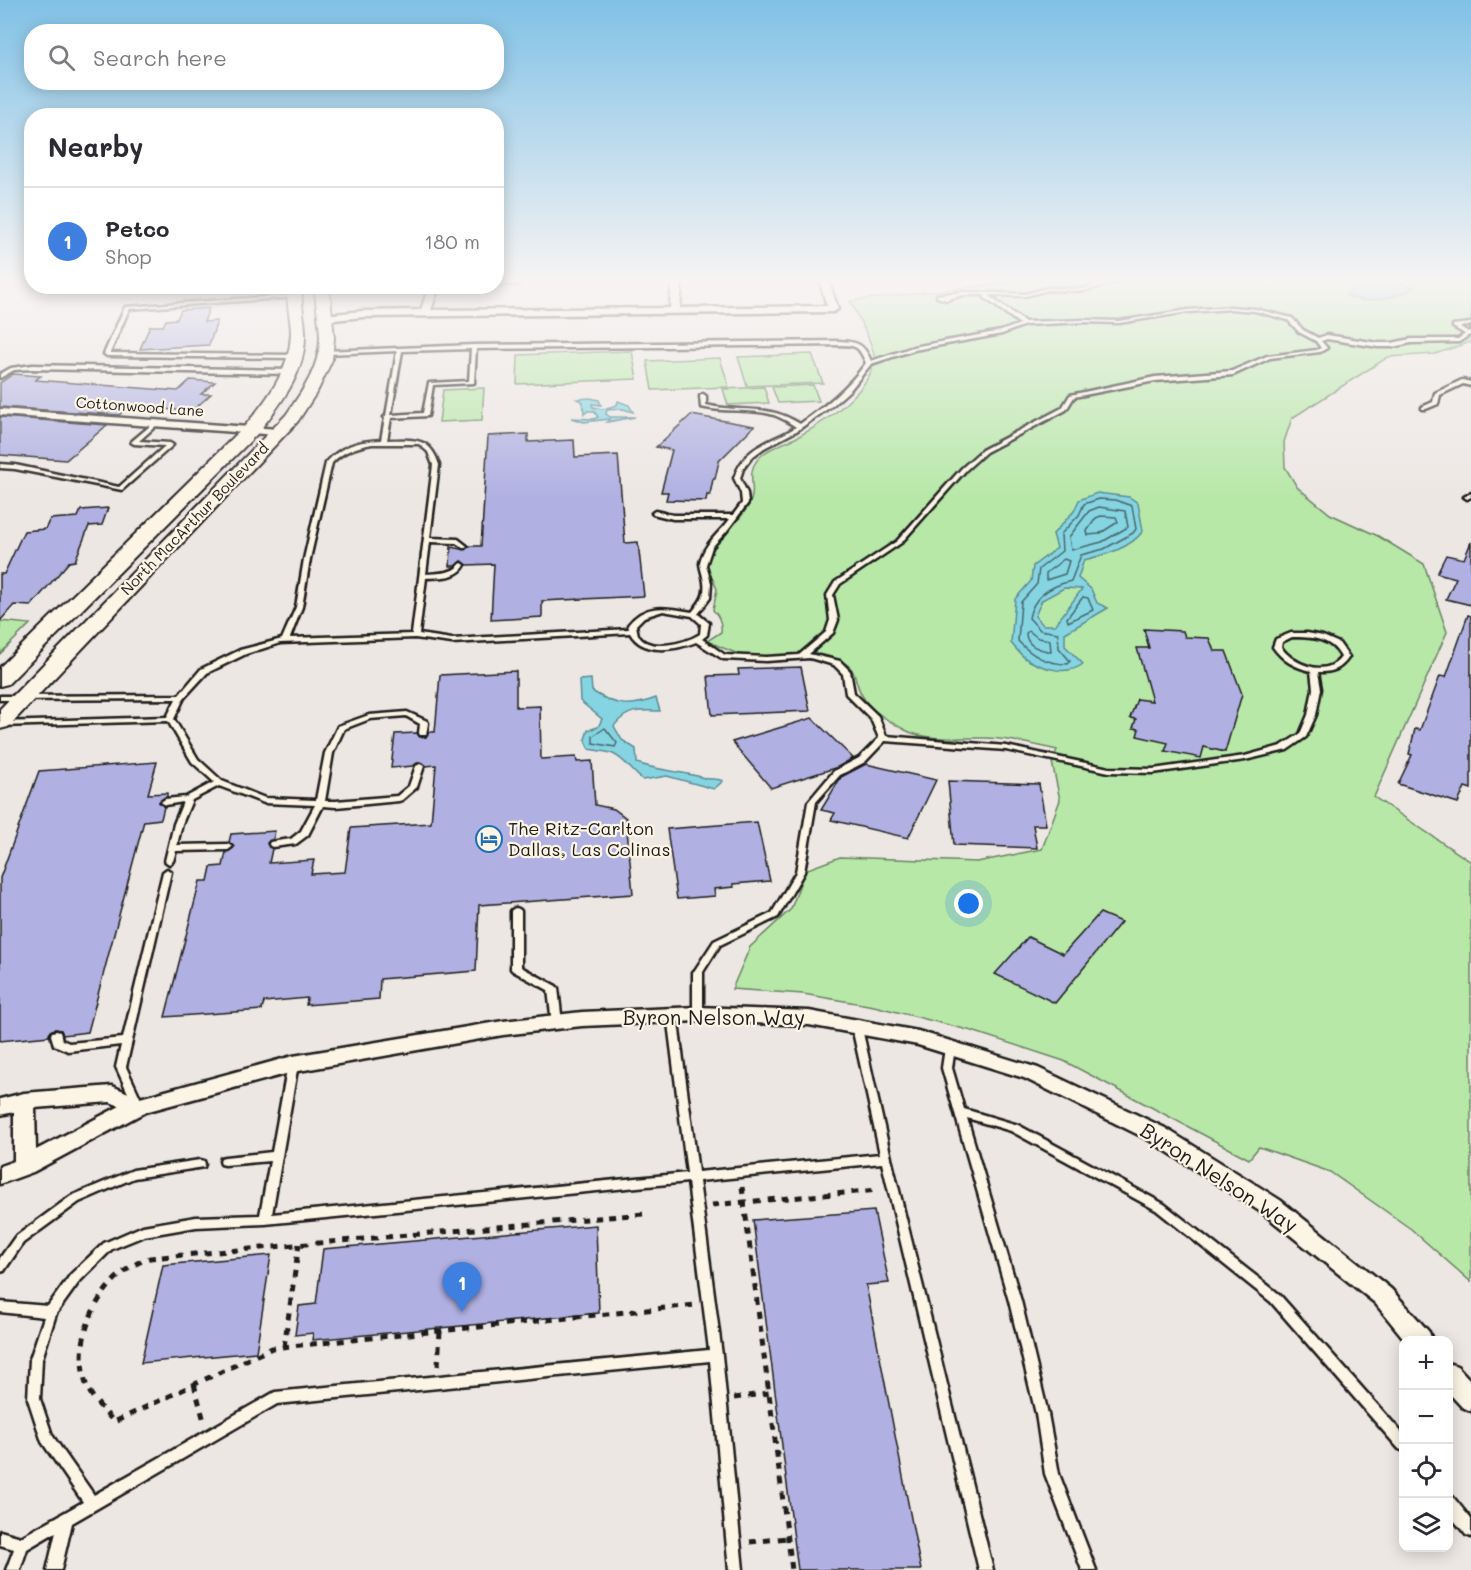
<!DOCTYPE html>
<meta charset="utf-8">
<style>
body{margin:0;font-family:Mali,sans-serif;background:#f2f2f3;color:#2b2b33}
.controls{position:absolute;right:18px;bottom:18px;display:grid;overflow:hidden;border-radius:12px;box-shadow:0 3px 15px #0003}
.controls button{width:54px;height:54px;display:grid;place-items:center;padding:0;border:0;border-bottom:2px solid #e1e1e2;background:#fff;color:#2b2b33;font:30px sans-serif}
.you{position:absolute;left:969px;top:904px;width:21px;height:21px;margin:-15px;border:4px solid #fff;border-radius:50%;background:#1a73e8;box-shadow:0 0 0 9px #1a73e833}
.badge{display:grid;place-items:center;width:39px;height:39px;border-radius:50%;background:#1f6fb2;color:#fff;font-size:20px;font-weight:700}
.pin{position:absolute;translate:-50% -50px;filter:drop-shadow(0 2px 3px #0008)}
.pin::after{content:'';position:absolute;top:32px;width:21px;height:18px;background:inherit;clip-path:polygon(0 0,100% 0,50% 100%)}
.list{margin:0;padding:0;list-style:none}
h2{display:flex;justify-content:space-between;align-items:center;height:78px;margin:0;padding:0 24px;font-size:26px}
h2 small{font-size:20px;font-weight:400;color:#7c7c81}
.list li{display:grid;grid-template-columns:39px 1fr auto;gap:18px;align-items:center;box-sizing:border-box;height:108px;padding:0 24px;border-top:2px solid #e1e1e2}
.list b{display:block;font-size:22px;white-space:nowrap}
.list p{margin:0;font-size:20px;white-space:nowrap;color:#7c7c81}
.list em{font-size:20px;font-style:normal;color:#7c7c81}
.icon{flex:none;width:33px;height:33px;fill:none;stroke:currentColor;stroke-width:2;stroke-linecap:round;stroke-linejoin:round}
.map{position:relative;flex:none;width:1471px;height:1570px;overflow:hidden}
.search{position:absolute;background:#fff;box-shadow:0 3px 15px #0003;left:24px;top:24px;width:480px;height:66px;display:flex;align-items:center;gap:15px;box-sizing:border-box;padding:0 21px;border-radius:24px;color:#7c7c81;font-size:22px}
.panel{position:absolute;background:#fff;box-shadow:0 3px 15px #0003;left:24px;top:108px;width:480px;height:186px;border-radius:24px}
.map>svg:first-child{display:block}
.green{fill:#b7e8a8;stroke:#6a8262;stroke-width:1.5}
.water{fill:#85d4e2;stroke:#5b8a93;stroke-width:1.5;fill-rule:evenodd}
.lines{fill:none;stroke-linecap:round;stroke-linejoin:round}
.shore{stroke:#46666b;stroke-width:1.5}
.building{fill:#b0b0e2;stroke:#1c1c1c;stroke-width:1.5}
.service-casing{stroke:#1c1c1c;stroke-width:5}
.minor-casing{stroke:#1c1c1c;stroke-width:5}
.secondary-casing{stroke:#1c1c1c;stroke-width:4}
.path{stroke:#1c1c1c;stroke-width:5;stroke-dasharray:7 7;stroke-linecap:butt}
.service{fill:#fcf5e5;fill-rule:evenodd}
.minor{fill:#fcf5e5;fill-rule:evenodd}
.secondary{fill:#fcf5e5;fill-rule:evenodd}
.labels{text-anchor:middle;stroke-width:4.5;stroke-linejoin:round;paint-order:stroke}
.far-street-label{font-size:15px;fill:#1c1c1c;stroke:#fcf5e5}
.poi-label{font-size:18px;fill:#1c1c1c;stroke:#fcf5e5;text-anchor:start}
.near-street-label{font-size:21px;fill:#1c1c1c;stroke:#fcf5e5}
</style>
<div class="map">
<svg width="1471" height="1570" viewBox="0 0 1471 1570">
<rect width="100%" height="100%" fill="#ede7e4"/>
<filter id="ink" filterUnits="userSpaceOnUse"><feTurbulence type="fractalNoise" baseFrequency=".0167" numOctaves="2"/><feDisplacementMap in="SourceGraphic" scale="12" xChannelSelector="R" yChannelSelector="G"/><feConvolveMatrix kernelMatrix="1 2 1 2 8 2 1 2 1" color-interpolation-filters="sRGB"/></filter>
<g filter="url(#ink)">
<!-- green -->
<g class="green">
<path d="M1039,279H1471V342L1435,354L1388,357L1292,418L1284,442L1285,467L1297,487L1330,514L1378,536L1424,564L1447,632L1374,797L1471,862V1282L1411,1229L1330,1172L1259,1147L1249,1159L1064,1061L972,1031L874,1006L803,994L732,989L750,947L791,909L805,870L840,857L977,862L1042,849L1060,800L1052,762L1057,750C1034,744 1010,739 986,738C960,737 928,742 905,730C891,722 874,713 865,700C850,680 863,667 831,657C810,650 789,656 768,658C745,659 728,650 707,641L721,632C722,624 719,616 713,610L717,589L706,564C715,539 736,527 749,505C759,486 742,473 762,455C772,446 787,443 799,436C824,423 876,387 874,356C874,345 856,313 850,301Z"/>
<path d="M632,351L637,379L517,384L518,355Z"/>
<path d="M812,354L823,383L747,386L738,357Z"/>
<path d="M720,358L729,387L652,390L647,361Z"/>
<path d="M813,385L819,401L778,403L772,387Z"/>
<path d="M764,387L769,403L728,405L723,389Z"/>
<path d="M484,388L482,420L439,422L443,390Z"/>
<path d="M0,621L30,624L0,654Z"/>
</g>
<!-- water -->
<g class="water">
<path d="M1357,279H1390L1415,288C1399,297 1363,306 1345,295L1354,288Z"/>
<path d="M590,398L599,400L601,405L592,404L593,407L603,409L617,405L618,401L629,405L633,412L623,409L607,410L606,414L610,417H635L607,422L610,419L584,422L571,418L594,419L598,417L594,411H588L584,414L583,402L577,399Z"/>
<path d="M1097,493L1129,497L1138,503L1143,531C1130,549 1104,555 1084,560L1078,578L1091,589L1097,603L1108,608L1065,633V646L1083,664C1068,676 1044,669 1028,660C1022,657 1016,649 1011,643L1015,599L1031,581L1033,566L1057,548L1053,534L1074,511L1079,500ZM1064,588L1082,589L1055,625H1043L1035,616L1042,600Z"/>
<path d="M591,679L592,691C615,706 630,708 656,698L660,711C639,710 627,709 614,726L622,740L636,749L637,763C658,771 682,771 704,778C711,780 716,778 723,781L714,789L667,776L643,780C632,772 625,759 613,754C607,751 597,751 589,749L585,739L588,730L598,727L602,719L580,701L579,680Z"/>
</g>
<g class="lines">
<!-- shore -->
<g class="shore">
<path d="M1099,499L1115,500L1132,506L1136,529L1133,533L1104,549L1081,555L1071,581C1050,586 1033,596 1029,618L1040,630L1058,633L1059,648L1070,661L1068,664C1047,664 1032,656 1018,641L1021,602L1037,584L1039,569L1062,551L1061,534L1079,515L1084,504Z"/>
<path d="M1099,507L1125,511L1128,527L1102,542L1071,550L1069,537L1089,511Z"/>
<path d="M1101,516L1116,517L1118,522L1099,534L1088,535L1087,531L1096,518Z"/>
<path d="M1064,559L1069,561L1065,574L1046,580V573Z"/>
<path d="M1083,597L1088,598L1093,610L1068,622L1067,618Z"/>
<path d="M1029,631L1038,638L1050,640L1051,652C1040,649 1026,647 1026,633Z"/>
<path d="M605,728L617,743L615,747L593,743V736Z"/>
</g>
</g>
<!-- building -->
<g class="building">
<path d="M209,308L204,322L217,321L209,345L140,349L150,326H163L166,320L177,319L181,310Z"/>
<path d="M13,374L41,376L35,380L178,391L190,380L215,382L201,394H211L192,411L128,407L119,415L0,407V383Z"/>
<path d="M691,415L754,426L719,461L715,479H713L710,495H707L706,501L666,500L668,492H661L672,450L656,447Z"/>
<path d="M0,417L107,425L66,460L0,455Z"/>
<path d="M528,434V442L574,440L575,457L618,455L625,543L638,542L644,596L542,601V617L491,620L494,564L467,565L461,561L455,566H450L451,547L465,550L469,546H481L488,436Z"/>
<path d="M108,508L102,525L89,526L75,561L69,562L31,606L14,605L0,621V574H4L24,531L45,529L50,519L78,517L81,510Z"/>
<path d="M1471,542V605L1446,599L1456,578L1437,573L1446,555L1464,559Z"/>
<path d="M1468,615L1471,616V789L1465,787L1458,803L1398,784L1412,755L1409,754L1415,729L1420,730L1440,676L1446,677Z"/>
<path d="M1144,629L1183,631L1185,637L1209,638L1214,651H1226L1242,694L1225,752L1204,747L1201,758L1165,751L1168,743L1137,736L1139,729L1133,728L1136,719L1130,718L1137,699L1152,701L1137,648H1149Z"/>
<path d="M801,667L810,711L712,715L708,676L739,675L738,669Z"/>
<path d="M516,671V707L540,706L541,759L576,757L577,762L592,761L595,805L614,809L626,818L633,894L479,905L476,971L380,979L379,999L306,1005L307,998L264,1002L262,1010L165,1017L200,881H208L211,867L223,866L226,852L234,847L229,842L231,834L275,831L273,839L267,843L272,849L269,863L314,860L311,874L345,872L351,828L431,823L436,765L426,766L419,762L413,766L391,768L395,734L417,733L420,737H426L429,732H435L440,675Z"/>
<path d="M812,718L853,758L838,767L771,788L732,742Z"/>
<path d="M157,762L148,794L167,793V797L159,802L164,807L161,819L144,821L88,1032L63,1035L61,1030L55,1029L50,1031L49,1036L0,1041V878L39,771Z"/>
<path d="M866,764L936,780L908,838L831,820L835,813L821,810L841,777Z"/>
<path d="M948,781L1039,784L1046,825H1033L1037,848L954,845Z"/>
<path d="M757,822L770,881L733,884L734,887L714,889L715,896L677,899L667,829Z"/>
<path d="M1100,913L1121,922L1055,1003L995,974L1028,937L1063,954Z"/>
<path d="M874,1211L889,1283L866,1285L921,1570H798L753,1220Z"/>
<path d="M596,1225L599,1313L312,1340L313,1333L295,1335L299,1306L316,1304L323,1249Z"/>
<path d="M271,1255L256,1352L141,1363L163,1265Z"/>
</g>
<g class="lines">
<defs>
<g id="service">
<path d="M10,279V280L0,282V280Z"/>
<path d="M1117,279H1126L1083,291L1048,290L1025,296L990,295V297L1025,322L1084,320L1119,321L1188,310L1231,307L1255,309L1292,318L1303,330L1318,338L1327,335L1378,343H1392L1411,339H1458L1465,334L1453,327V325L1471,323V325L1460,327L1468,332L1471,330V334L1459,342L1411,343L1392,347H1378L1327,339L1321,341L1327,348L1320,352L1270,358L1233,375L1155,381L1074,397L1066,410L986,452L966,470L901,543L840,584L833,595L838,620L833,633L809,654L840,661L850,671L854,693L878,716L886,736L1006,746L1109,768L1153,769L1245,756L1281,746L1300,734L1308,715L1313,689L1311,671C1294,667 1283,661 1273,647L1276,639L1291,633H1307L1323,636L1339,643L1349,657C1340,670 1333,672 1318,672L1321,689L1316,715L1306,737L1287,750L1245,760L1153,773L1109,772L1006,750L885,741L865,762L840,775L816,802L804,872L778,917L720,945L703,972V1014L701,1017L698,1018L695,1017L693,1014V972L695,970L714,941L772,913L796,872L808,802L834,771L859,758L879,738L871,719L846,694L843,674L834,665L810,658L766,661L723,659L696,642C676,650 643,656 630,633L452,643L415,638L280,643L246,654L207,673L184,698L174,719L198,759L222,781L265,798L316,800L325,753L338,726L369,715L407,712L427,721L428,723L426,735H420L419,733L420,724L406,716L370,719L344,729L333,753L325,801H336L397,796L409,786L416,766L420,764L424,766L417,787L402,800L399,801L336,807L323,806L308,835L296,844L273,847L270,846L269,844L270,842L291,839L301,831L315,805L264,803L219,786L192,800L182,824L177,845L228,844L232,847L228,850L176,851L173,861L169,864L165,861L174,824L183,802L165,805L161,802L165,799L186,797L214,782L192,762L168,721L0,726V722L167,717L176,699L0,700V696L179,695L201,669L240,650L282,639L296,607L304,559L326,463C340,446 359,441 381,440L385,418L384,417L386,416L397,351L326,354L323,352L324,351L474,345L839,341C857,342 863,343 871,361L913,347L1001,331L1020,324L985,298V295H962L946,300L937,297V295L963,292L1025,294L1048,288L1083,289ZM1231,309L1255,311L1288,320L1299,332L1316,341L1321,348L1317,350L1267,356L1232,371L1155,377L1070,395L1062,408L982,450L962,468L897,541L835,582L827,595L830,620L826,632L799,655L766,657L725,655L702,639L707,635L709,623L698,614L710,598L711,583L706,565L712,547L726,532L748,503L747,493L740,478L743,469L752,457L764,448L798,430L833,405L851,389L871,364L914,350L1002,334L1025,325L1084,322L1119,323L1188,312ZM839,345C857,345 859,347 866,363C848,388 825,406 800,424C765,402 742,414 706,405V396L703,394L700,396L701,407C725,413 752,408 774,415C782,418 789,422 796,427C769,444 746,444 734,478L741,493L742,503L733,515H673L655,511L652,513L653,514L673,519H730C719,534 704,543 700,563C700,567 702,572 703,577C707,593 702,600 692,612C667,608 646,602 628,625L629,629L452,639L419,634L426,578C439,577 458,579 465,565L462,563L460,564C453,574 438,573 426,574L430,542L456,543L464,548L467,546L458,539L430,538L439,465C430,436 413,440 387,440L391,418L428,416L433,385L474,383L476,349ZM471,349L469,381L429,383L423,413L391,415L402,351ZM372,444H419L428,452L433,465L412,634L290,638L302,607L310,559L332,463C343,451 356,447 372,444ZM663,611L692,616L701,624L700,634C686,643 648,653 638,635C638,634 636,626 636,625L644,617ZM1292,637C1312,637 1331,638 1341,657C1327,678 1293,665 1281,647L1282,642Z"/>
<path d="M295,295H297V297L129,309L110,353L296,355L298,356V358L107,356L104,354L125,307Z"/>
<path d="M32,365L290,370L293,372L290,374L32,369L14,370L0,378V374L11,368Z"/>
<path d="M1462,380L1471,382V386L1463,384L1440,395L1438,404L1426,409H1422V407L1433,402L1435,393Z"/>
<path d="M156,421L159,423L158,424L139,441L170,443L173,445L122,490L15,469L0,468V464L15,465L119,487L165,446L134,444L131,442Z"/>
<path d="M1471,493V497L1467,499L1464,497Z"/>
<path d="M167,869L171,872L126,1067L144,1106L143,1109L139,1110L135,1109L134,1106L116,1067L121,1045L68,1051L54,1045L51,1035L52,1032L56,1031L60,1032L62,1040L69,1043L123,1038L163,872Z"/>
<path d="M516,908L519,909L521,911V967L556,986L558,988L562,1023L561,1026L557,1027L553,1026L552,1023L548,990L513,971L511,969V911L513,909Z"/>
<path d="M672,1011L675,1012L677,1015L698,1172L880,1154L852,1027L853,1024L857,1023L861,1024L891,1158L993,1570H979L882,1163L699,1181L722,1355L743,1570H729L710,1361L277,1404L72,1523L61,1570H47L56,1532L27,1549L20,1570H6L14,1549L0,1545V1531L21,1537L83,1502L42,1442L28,1399L30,1359L44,1317L0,1312V1302L48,1306L71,1274L104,1243L143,1226L196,1217L260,1215L270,1161L225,1165L221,1164L220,1161L221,1158L225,1157L272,1152L288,1064L289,1061L293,1060L297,1061L298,1064L272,1214L687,1173L667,1015L669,1012ZM688,1182L709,1350L275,1392L94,1495L52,1435L40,1399L42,1359L56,1314L79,1282L112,1249L144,1236L196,1227L265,1224Z"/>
<path d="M950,1044L954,1045L955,1048L952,1068L964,1109L1018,1125L1164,1204L1279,1294L1404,1435V1451L1399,1449L1271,1302L1156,1210L1011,1131L967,1118L1021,1301L1048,1414L1059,1474L1096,1570H1082L1045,1474L1036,1414L1009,1301L942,1068L945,1048L946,1045Z"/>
<path d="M200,1160L204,1161L205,1164L204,1167L134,1178L79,1202L23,1243L4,1271L0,1272V1258L15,1237L71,1196L133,1170Z"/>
<path d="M1448,1496L1453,1497L1471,1519V1537L1466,1535L1448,1513Z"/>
</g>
<g id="minor">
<path d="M496,279H518L522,282L517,285L496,284Z"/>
<path d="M672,279H682L680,308L827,306L819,279H828L838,309L833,312L363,317L324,321L319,318L324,315L363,311L421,310L429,286H439L431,310L670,308Z"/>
<path d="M993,279H1012L1008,282Z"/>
<path d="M0,409L278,429L284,432L278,435L0,415Z"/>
<path d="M698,1007L809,1011L918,1031L1038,1068L1165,1128L1280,1200L1391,1289L1429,1332L1432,1340H1405L1375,1303L1264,1214L1149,1140L1024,1078L918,1045L809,1025L698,1021L582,1026L503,1035L293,1072L145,1112L33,1172L0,1184V1166L14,1161V1112L0,1115V1099L24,1093L112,1086L140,1098L293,1056L503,1021L582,1012ZM110,1102L120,1106L36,1150L35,1108Z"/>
<path d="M1448,1363L1457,1366L1471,1381V1411L1462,1407L1448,1392Z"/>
</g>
<g id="secondary">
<path d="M289,286H303C299,302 305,317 305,333C306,373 280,405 256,435L8,684L0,686V667L244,427C267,400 290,371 291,333C291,317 285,302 289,286Z"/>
<path d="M315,286H329L334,338L332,360L318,390L298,421L8,727L0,729V709L286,415C302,392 320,367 320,338C320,321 315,304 315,286Z"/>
</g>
</defs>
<!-- service casing -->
<use href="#service" class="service-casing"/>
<!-- minor casing -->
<use href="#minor" class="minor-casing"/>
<!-- secondary casing -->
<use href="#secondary" class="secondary-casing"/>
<!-- path -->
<g class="path">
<path d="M742,1187L792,1570"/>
<path d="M712,1205L878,1190"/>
<path d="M643,1214L150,1258C104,1272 74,1330 84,1377C88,1396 102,1408 114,1422L272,1348L695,1305"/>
<path d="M284,1347L299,1244"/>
<path d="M438,1366L440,1331"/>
<path d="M194,1384L204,1421"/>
<path d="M734,1398L769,1393"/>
<path d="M750,1542L788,1538"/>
</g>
<!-- service -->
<use href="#service" class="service"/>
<!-- minor -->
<use href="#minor" class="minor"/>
<!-- secondary -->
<use href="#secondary" class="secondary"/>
</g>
</g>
<!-- sky -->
<linearGradient id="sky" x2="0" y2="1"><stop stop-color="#80c1e6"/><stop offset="0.56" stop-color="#f7f4f3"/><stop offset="1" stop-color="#f7f4f3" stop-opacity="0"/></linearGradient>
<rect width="1471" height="499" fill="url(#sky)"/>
<!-- icons -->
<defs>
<symbol id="hotel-ring" viewBox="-11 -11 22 22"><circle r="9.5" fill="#fcf5e5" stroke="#1f6fb2" stroke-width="1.5"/><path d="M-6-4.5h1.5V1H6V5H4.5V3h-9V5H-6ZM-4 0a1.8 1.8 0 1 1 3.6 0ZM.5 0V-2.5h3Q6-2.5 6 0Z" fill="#1f6fb2"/></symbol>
</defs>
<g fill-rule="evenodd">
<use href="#hotel-ring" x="474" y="824" width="30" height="30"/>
</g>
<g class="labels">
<!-- far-street labels -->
<g class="far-street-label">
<text transform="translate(140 407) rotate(4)" y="5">Cottonwood Lane</text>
<text transform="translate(195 519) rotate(-46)" y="5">North MacArthur Boulevard</text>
</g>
<!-- poi labels -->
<g class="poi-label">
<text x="508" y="835">The Ritz-Carlton<tspan x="508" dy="21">Dallas, Las Colinas</tspan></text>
</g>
<!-- near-street labels -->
<g class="near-street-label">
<text x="714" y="1025">Byron Nelson Way</text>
<text transform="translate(1219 1178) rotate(33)" y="7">Byron Nelson Way</text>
</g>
</g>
</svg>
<div class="controls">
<button>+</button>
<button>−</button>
<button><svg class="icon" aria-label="locate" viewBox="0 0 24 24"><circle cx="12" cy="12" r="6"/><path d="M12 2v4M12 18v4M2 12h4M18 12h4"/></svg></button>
<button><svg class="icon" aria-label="layers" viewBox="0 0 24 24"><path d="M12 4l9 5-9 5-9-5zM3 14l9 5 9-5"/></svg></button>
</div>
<div class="you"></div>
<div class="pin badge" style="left:462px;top:1312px;background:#3f7fe0">1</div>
<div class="search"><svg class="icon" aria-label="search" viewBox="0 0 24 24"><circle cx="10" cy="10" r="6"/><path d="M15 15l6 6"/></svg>Search here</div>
<section class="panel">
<h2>Nearby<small></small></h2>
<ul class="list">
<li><span class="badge" style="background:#3f7fe0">1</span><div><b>Petco</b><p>Shop</p></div><em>180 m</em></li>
</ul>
</section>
</div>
